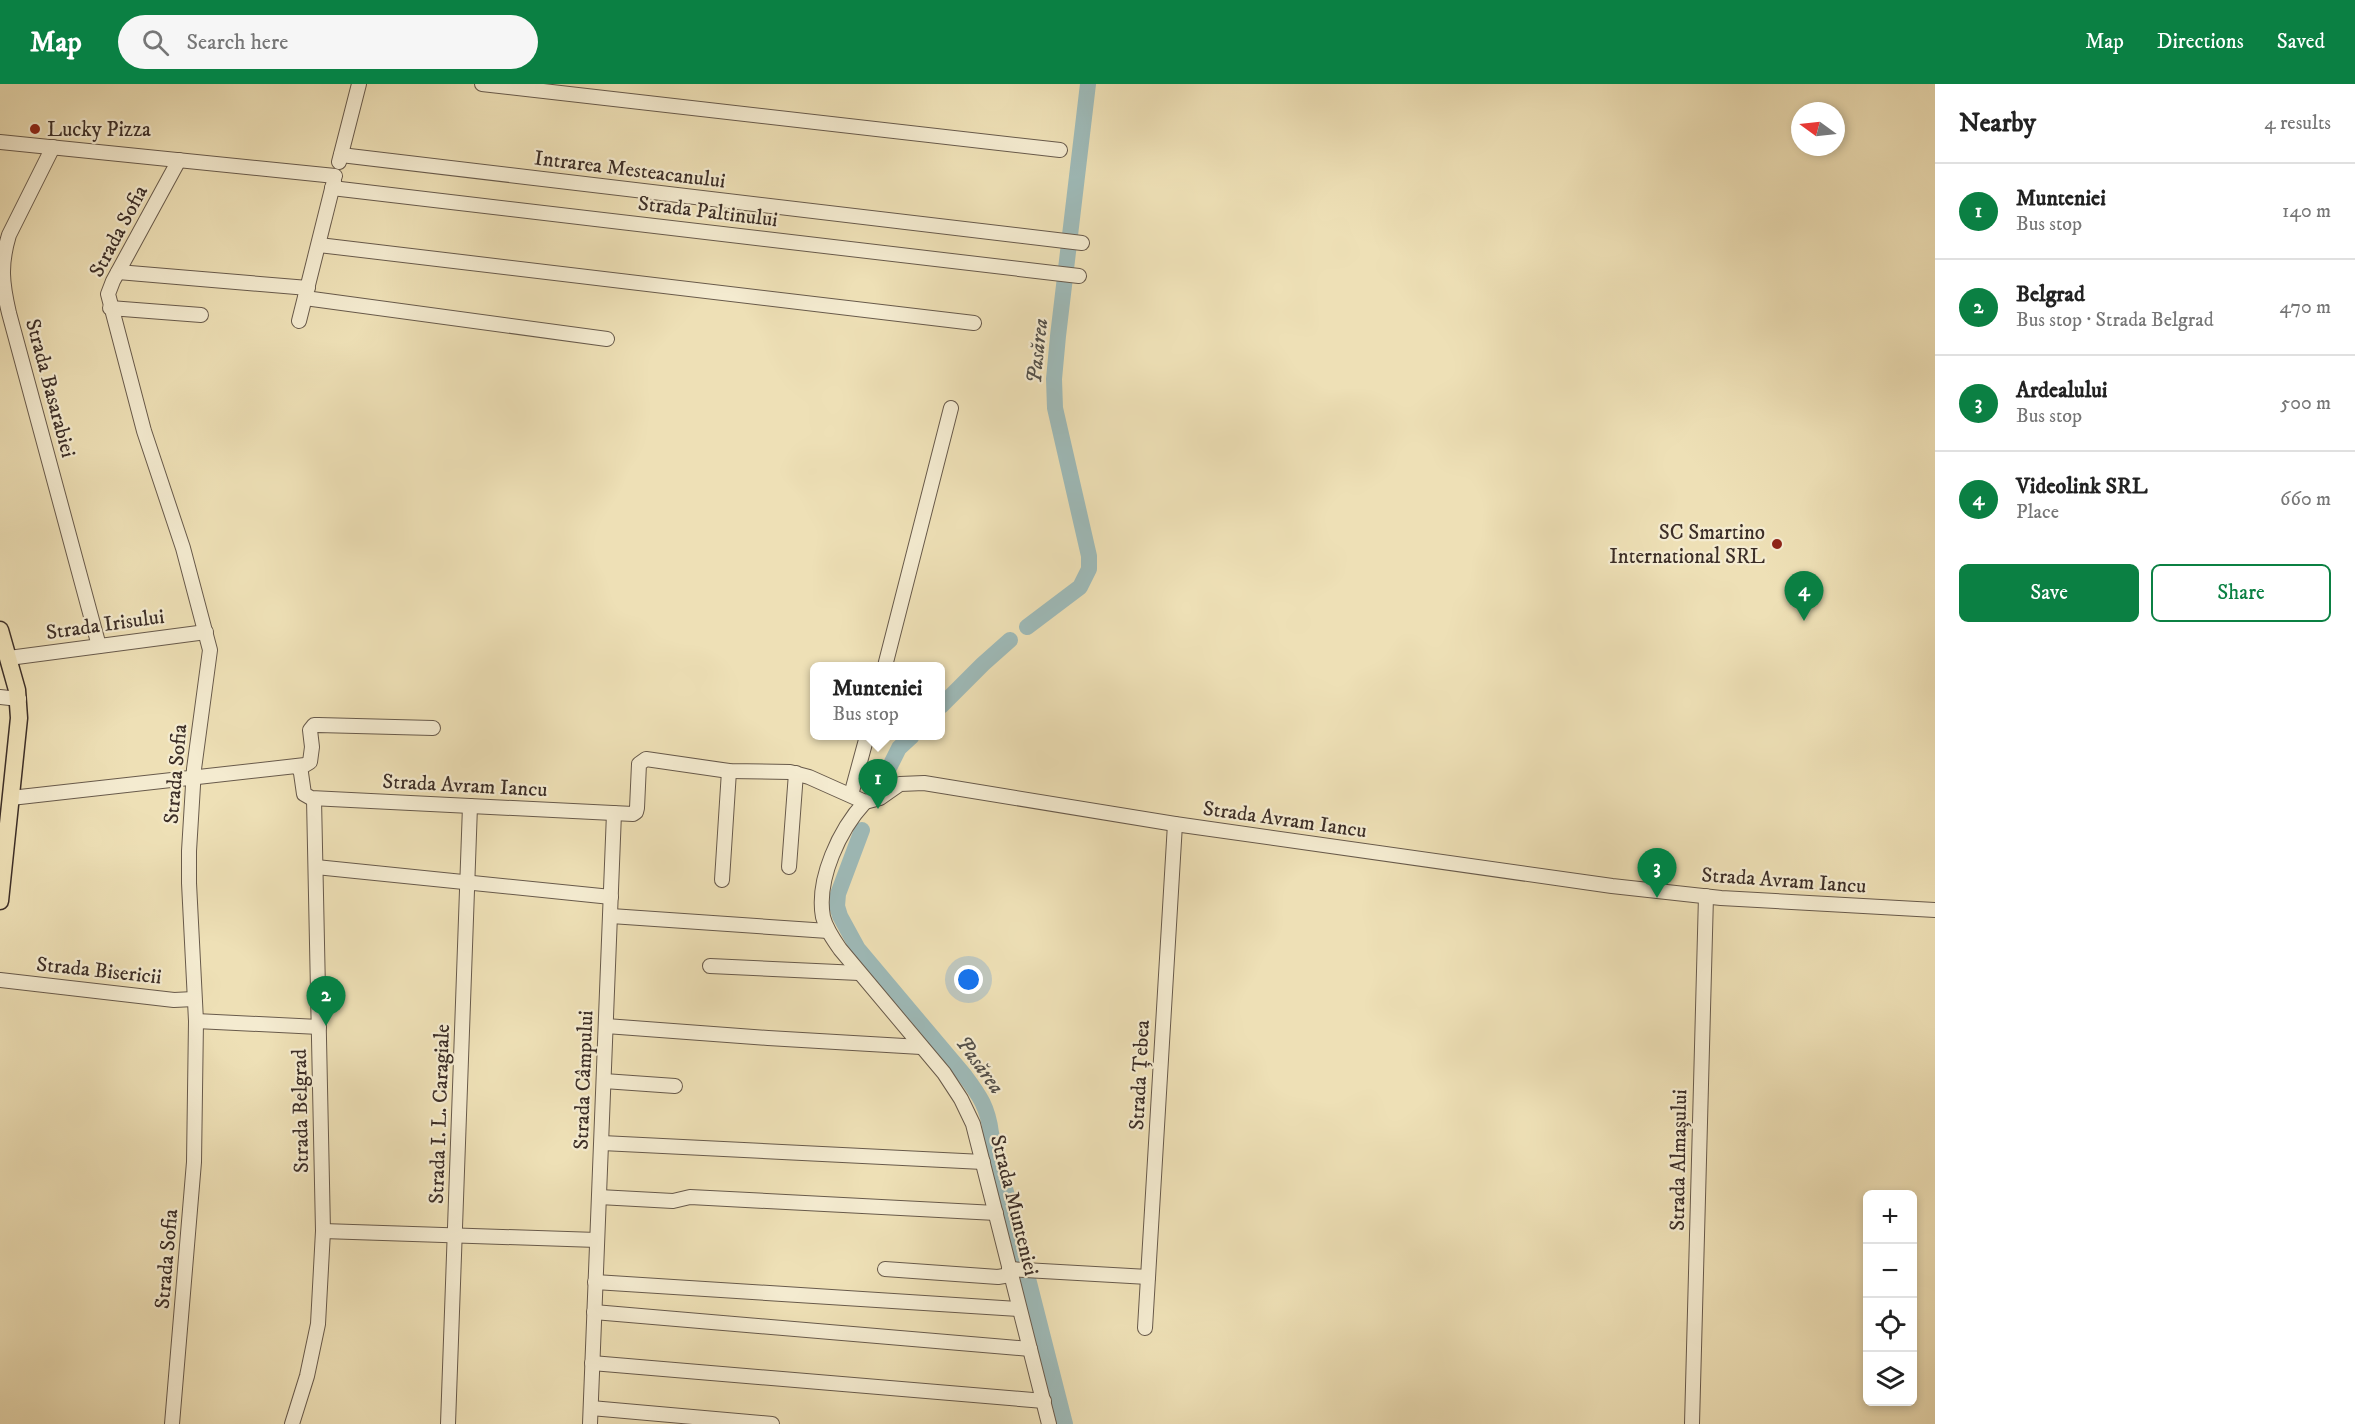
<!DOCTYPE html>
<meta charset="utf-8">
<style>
body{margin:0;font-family:"IM FELL DW Pica",serif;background:#f6f6f6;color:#222}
.controls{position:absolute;right:18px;bottom:18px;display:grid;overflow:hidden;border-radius:9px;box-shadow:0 3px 9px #0003}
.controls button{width:54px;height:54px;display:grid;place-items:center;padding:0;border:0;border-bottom:2px solid #e0e0e0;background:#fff;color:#222;font:30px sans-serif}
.compass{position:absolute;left:1791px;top:18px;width:54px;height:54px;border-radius:50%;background:#fff;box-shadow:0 3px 9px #0003;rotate:285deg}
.you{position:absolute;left:969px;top:896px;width:21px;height:21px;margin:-15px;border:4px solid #fff;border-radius:50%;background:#1a73e8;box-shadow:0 0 0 9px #1a73e833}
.badge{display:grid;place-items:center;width:39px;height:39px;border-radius:50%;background:#0b8043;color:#fff;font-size:20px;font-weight:700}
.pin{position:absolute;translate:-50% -50px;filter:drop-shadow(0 2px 3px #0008)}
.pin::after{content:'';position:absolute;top:32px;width:21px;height:18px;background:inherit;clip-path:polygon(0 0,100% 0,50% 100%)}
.popup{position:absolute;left:810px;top:578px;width:135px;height:78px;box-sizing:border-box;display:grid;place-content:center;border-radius:9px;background:#fff;filter:drop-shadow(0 2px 4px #0005);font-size:20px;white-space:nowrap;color:#767676}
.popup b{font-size:22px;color:#222}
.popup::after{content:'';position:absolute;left:50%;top:100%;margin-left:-12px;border:12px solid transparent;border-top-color:#fff}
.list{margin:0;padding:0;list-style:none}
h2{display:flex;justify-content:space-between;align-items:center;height:78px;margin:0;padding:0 24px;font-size:26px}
h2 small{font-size:20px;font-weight:400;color:#767676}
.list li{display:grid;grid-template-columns:39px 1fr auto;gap:18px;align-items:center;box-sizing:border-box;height:96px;padding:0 24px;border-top:2px solid #e0e0e0}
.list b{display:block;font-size:22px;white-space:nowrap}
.list p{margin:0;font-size:20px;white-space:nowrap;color:#767676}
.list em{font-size:20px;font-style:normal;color:#767676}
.actions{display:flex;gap:12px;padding:18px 24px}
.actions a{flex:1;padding:14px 0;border:2px solid #0b8043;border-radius:9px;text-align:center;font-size:21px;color:#0b8043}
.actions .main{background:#0b8043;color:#fff}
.icon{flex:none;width:33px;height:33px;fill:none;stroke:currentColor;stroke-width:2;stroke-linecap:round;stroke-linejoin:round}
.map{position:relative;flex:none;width:1935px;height:1340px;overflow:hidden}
header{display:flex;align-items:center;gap:36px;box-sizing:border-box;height:84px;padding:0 30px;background:#0b8043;color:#fff}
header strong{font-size:28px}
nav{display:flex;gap:33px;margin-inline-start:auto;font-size:21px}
.search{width:420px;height:54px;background:#f6f6f6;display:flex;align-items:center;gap:15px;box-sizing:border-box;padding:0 21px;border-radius:33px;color:#767676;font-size:22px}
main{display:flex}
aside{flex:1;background:#fff}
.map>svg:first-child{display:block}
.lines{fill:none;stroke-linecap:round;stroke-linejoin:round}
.river{stroke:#9ebab8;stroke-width:16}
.minor-casing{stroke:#685a4b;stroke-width:16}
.major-casing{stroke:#3c2e27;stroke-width:19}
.minor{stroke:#f4ebd0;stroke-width:14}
.major{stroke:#eee0b6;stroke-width:16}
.poi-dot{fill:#8f2418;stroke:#f4ebd0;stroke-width:2}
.labels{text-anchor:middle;stroke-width:4.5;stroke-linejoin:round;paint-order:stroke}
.poi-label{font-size:21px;fill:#3c2e27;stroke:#f4ebd0;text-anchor:start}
.street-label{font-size:21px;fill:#3c2e27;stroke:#f4ebd0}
.water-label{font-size:22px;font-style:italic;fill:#54514b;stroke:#f4ebd0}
</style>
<header>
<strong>Map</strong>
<div class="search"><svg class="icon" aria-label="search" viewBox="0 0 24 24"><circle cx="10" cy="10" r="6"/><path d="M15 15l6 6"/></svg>Search here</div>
<nav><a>Map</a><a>Directions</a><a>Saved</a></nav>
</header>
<main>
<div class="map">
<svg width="1935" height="1340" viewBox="0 0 1935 1340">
<rect width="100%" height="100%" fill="#eee0b6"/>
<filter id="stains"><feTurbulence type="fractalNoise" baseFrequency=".00333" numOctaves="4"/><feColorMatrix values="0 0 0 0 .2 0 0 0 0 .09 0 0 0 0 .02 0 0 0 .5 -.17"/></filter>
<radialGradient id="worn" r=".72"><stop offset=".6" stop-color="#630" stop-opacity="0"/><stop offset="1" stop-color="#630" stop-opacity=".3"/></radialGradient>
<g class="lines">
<!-- river -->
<g class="river">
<path d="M1027,543L1080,503L1089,485V472L1055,324L1054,295L1058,252L1088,0"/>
<path d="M941,622L983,580L1010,556"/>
<path d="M883,696L899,664L912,652"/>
<path d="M862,746L838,810L837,822L840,832L858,865L965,992C980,1012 988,1024 991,1049L1065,1340"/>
</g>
<defs>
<g id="minor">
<path d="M482,0L1060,66"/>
<path d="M0,58L335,92"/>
<path d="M53,63L9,151C0,181 2,199 9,229L99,562"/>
<path d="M341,71L1082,159"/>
<path d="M339,78L359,0"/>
<path d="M332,104L1079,192"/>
<path d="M319,161L974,239"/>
<path d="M118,188L308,204"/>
<path d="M305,214L607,255"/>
<path d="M110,224L201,231"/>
<path d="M299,237L334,97"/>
<path d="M9,574L206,548"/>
<path d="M885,582L951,324"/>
<path d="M0,613L19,615"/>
<path d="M298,682L301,689L304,710L311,714L633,730L636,728L637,724L639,680L646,675L729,687L790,688L809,693L865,718L880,714L900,700L924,699L1175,740L1612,802L1721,814L1935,826"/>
<path d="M851,711L867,652"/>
<path d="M11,714L305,681L310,678L312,663L310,646L314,641H318L433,644"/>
<path d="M865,718C840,745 816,795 823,833C826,845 833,855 840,865L944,989L961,1015L973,1040L1049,1340"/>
<path d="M316,783L611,813"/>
<path d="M789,783L796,689"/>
<path d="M722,796L729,687"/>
<path d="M611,832L828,847"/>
<path d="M710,882L859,889"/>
<path d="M0,896L174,916L194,915"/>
<path d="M196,937L319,943"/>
<path d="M606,942L768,954L921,963"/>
<path d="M604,997L675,1002"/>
<path d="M602,1059L983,1078"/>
<path d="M599,1113L673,1117L690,1113L996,1129"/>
<path d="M323,1147L597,1156"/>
<path d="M885,1185L998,1193L1010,1191"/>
<path d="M1009,1185L1148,1193"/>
<path d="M595,1198L1019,1225"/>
<path d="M594,1228L1030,1265"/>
<path d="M1145,1244L1175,740"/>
<path d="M592,1279L1044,1317"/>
<path d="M591,1324L772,1340"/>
<path d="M172,1340L194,1078L196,937L189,799V767L194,685L210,566L183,464L144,347L108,210L113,197L179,76"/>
<path d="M292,1340L307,1292L318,1240L323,1147L314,715"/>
<path d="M448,1340L470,722"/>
<path d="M590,1340L614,729"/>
<path d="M1692,1340L1706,812"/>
</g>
<path id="major" d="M0,546L17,606L19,634L0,817"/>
</defs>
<!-- minor casing -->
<use href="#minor" class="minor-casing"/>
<!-- major casing -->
<use href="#major" class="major-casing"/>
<!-- minor -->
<use href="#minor" class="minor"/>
<!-- major -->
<use href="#major" class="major"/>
</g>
<!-- markers -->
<g class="poi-dot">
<circle cx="35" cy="45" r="6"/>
<circle cx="1777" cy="460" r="6"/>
</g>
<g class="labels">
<!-- poi labels -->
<g class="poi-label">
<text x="47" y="52">Lucky Pizza</text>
<text x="1765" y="455" text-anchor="end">SC Smartino<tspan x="1765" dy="24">International SRL</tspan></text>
</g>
<!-- street labels -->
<g class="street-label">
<text transform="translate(630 85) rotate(7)" y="7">Intrarea Mesteacanului</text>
<text transform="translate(708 127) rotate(7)" y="7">Strada Paltinului</text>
<text transform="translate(118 147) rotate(-62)" y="7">Strada Sofia</text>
<text transform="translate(51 304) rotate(75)" y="7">Strada Basarabiei</text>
<text transform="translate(105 540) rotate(-8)" y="7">Strada Irisului</text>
<text transform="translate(175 690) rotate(-85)" y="7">Strada Sofia</text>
<text transform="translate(465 701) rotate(3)" y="7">Strada Avram Iancu</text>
<text transform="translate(1285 735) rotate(8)" y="7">Strada Avram Iancu</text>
<text transform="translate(1784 796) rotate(4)" y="7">Strada Avram Iancu</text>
<text transform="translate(99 886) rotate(6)" y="7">Strada Bisericii</text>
<text transform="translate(1139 991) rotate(-87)" y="7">Strada Țebea</text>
<text transform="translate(583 996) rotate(-88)" y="7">Strada Câmpului</text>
<text transform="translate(300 1027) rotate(-91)" y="7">Strada Belgrad</text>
<text transform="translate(439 1030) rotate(-88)" y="7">Strada I. L. Caragiale</text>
<text transform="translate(1678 1076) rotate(-89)" y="7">Strada Almașului</text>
<text transform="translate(1015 1121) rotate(76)" y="7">Strada Munteniei</text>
<text transform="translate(166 1175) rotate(-85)" y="7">Strada Sofia</text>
</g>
<!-- water labels -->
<g class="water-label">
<text transform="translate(1036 267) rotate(-84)" y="8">Pasărea</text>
<text transform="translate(981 980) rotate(54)" y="8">Pasărea</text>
</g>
</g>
<rect width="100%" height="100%" filter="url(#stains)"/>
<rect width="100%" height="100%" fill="url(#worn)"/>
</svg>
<div class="controls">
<button>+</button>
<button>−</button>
<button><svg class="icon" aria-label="locate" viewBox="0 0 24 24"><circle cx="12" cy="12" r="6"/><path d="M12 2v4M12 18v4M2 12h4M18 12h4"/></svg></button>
<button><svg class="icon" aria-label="layers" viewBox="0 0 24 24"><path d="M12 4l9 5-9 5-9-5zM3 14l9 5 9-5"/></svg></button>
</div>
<svg class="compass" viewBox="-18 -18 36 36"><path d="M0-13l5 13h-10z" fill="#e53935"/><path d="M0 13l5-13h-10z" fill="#767676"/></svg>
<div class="you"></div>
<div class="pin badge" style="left:878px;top:725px">1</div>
<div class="popup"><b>Munteniei</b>Bus stop</div>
<div class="pin badge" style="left:326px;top:942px">2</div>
<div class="pin badge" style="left:1657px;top:814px">3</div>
<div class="pin badge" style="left:1804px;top:537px">4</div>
</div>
<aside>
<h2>Nearby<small>4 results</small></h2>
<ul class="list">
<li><span class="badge">1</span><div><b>Munteniei</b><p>Bus stop</p></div><em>140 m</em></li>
<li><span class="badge">2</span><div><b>Belgrad</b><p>Bus stop · Strada Belgrad</p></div><em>470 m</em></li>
<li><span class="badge">3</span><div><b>Ardealului</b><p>Bus stop</p></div><em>500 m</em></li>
<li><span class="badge">4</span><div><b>Videolink SRL</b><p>Place</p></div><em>660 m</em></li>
</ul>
<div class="actions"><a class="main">Save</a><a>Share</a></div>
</aside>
</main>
